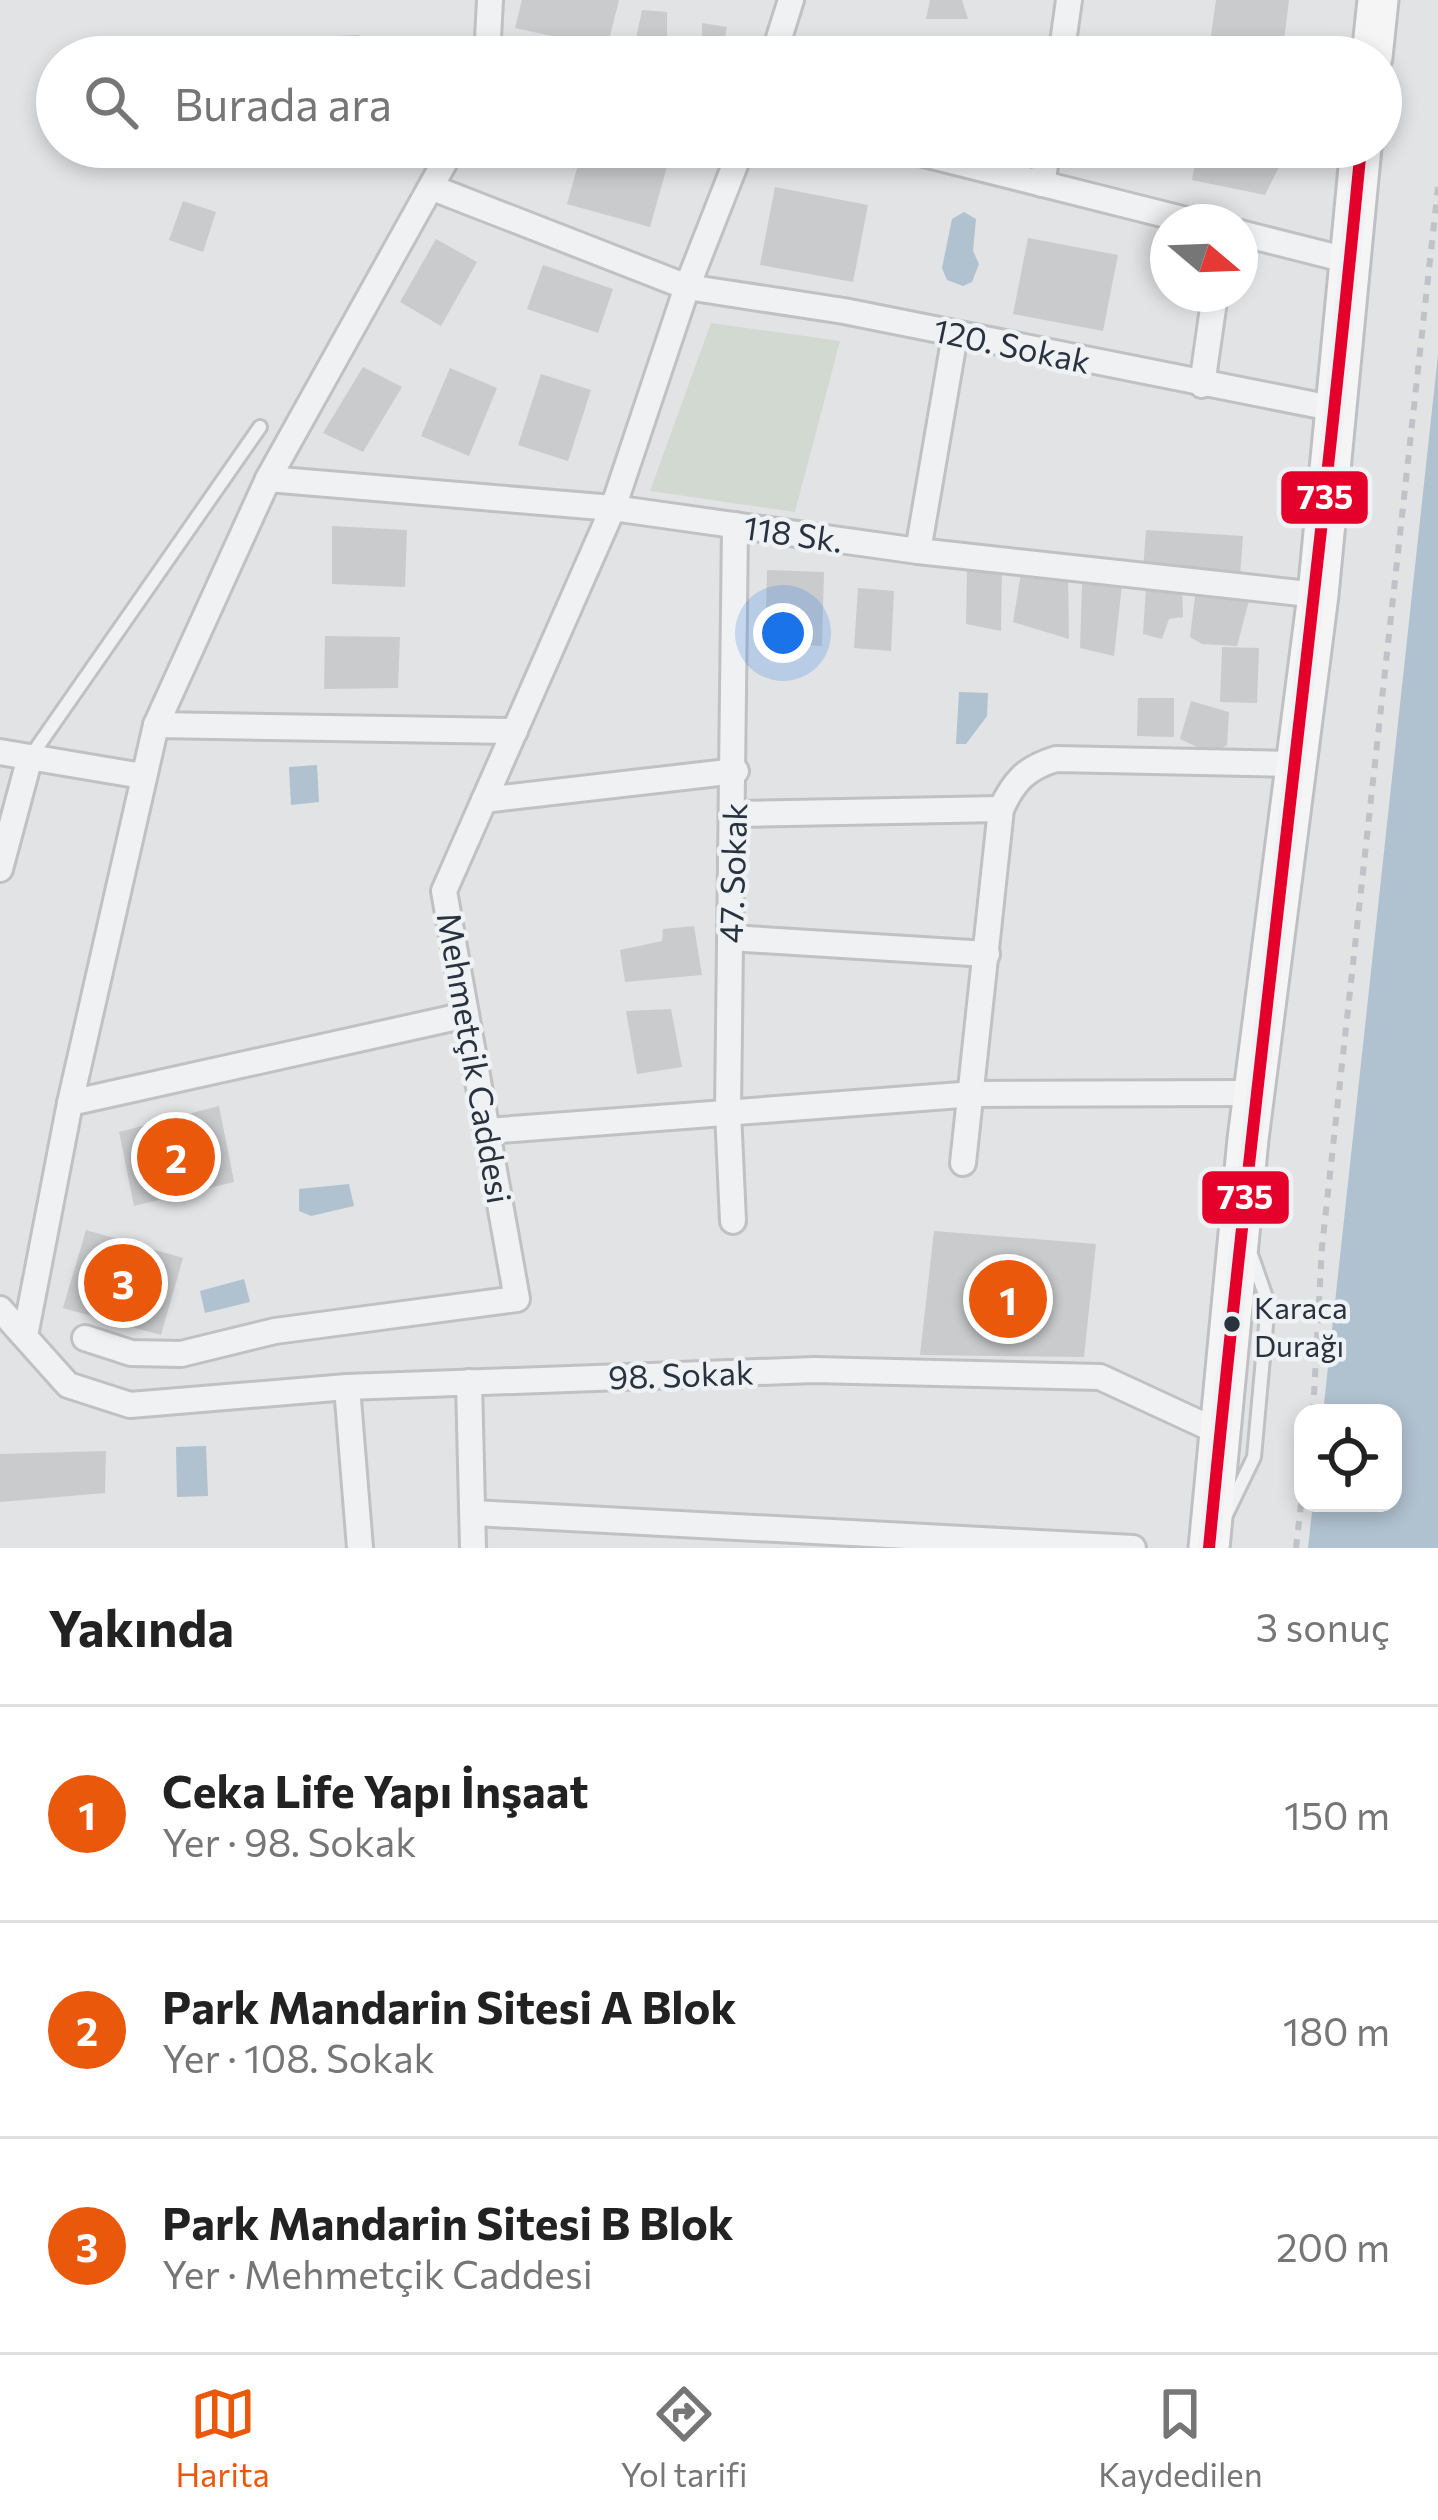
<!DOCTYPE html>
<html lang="tr">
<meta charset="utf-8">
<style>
body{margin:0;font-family:Commissioner,sans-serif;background:#f6f6f6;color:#222}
.controls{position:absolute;right:36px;bottom:36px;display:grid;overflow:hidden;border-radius:24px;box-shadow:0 6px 18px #0003}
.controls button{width:108px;height:108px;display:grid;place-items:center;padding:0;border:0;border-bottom:3px solid #e0e0e0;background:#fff;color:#222;font:60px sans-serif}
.compass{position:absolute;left:1150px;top:204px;width:108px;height:108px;border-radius:50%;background:#fff;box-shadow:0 6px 18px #0003;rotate:109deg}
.you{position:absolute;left:783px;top:633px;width:42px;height:42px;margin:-30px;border:9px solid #fff;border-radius:50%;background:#1a73e8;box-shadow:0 0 0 18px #1a73e833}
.badge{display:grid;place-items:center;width:78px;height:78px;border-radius:50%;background:#ea580c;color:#fff;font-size:39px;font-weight:700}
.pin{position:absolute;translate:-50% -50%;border:6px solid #fff;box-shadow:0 3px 12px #0006}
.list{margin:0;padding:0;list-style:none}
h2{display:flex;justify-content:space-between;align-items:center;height:156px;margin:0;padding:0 48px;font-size:51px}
h2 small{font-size:39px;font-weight:400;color:#767676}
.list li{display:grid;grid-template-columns:78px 1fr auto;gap:36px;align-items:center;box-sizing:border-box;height:216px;padding:0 48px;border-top:3px solid #e0e0e0}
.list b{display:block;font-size:45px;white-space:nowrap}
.list p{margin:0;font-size:39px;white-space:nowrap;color:#767676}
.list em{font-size:39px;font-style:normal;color:#767676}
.icon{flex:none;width:66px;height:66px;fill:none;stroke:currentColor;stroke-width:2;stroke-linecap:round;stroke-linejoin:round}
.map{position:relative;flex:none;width:1438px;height:1548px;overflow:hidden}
.search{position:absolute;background:#fff;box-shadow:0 6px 18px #0003;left:36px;right:36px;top:36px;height:132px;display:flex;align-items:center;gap:30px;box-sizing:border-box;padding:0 42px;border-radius:66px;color:#767676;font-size:45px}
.sheet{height:804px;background:#fff}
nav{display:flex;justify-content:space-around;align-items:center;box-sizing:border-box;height:168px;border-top:3px solid #e0e0e0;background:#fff;font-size:33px;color:#767676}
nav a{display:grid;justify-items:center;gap:6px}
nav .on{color:#ea580c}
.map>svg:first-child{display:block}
.green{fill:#d2d9d1}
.water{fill:#b0c1cf}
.building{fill:#c9cbcd}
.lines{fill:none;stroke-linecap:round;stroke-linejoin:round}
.lane-casing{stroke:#bfc1c3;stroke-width:18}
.street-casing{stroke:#bfc1c3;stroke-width:30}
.primary-casing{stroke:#bec0c3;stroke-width:45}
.path{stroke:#bfc2c6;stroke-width:6;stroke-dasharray:9 9;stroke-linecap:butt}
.lane{stroke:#f0f1f2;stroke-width:12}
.street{stroke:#f0f1f2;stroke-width:24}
.primary{stroke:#f5f5f6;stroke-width:39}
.bus-1-casing{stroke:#eef2f5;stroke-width:21}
.bus-1{stroke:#e4002b;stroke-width:12}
.bus-dot{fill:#29323e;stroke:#eef2f5;stroke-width:4.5}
.labels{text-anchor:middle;stroke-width:9;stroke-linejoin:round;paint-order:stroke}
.bus-label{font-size:30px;fill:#29323e;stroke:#eef2f5;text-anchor:start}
.street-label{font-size:33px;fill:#29323e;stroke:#eef2f5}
.line-badge{stroke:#eef2f5;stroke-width:4.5}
.badge-label{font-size:33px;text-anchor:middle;font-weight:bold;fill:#fff}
</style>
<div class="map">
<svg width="1438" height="1548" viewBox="0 0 1438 1548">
<rect width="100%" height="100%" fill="#e1e3e5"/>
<!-- green -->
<path class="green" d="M711,323L840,341L795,512L650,491Z"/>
<!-- water -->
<g class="water">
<path d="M964,212L976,219L973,251L979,264L972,282L963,286L947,280L942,268L952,219Z"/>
<path d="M1438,355V1548H1308L1313,1503H1393V1413H1323Z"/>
<path d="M959,692L988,693L987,716L966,744H956Z"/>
<path d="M317,765L319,802L291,805L289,767Z"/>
<path d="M349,1184L354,1206L311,1216L299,1211V1189Z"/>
<path d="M244,1279L250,1302L205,1313L200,1291Z"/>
<path d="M206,1446L208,1496L177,1497L176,1447Z"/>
</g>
<!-- building -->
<g class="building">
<path d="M522,0H619L607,48L515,28Z"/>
<path d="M930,0H962L968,19H926Z"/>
<path d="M1216,0H1289L1282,57H1208Z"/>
<path d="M642,10L667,12V38L702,45V23L727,27L721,57H632Z"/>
<path d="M359,35L360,57H336V36Z"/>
<path d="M583,147L672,149L650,227L567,204Z"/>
<path d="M1198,147H1279L1282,161L1265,195L1192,180Z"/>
<path d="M775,187L868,205L853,282L760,265Z"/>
<path d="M183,201L216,212L203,252L169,240Z"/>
<path d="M1028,238L1118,255L1103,331L1013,314Z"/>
<path d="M436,239L477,262L441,326L400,302Z"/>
<path d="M543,265L613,289L598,333L527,309Z"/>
<path d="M363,367L402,387L363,452L323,433Z"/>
<path d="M450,368L497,388L469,456L421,436Z"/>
<path d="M541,374L591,390L568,461L518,445Z"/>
<path d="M332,526L407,530L405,587L332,584Z"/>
<path d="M1146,530L1243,536L1240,576L1143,570Z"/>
<path d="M967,565H1002L1001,631L966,624Z"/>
<path d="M767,570L824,572L822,646L765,644Z"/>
<path d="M1021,573L1068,576L1069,639L1013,622Z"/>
<path d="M1082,584L1122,585L1114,656L1080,648Z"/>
<path d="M1146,587L1182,589L1183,617L1169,619L1162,639L1143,634Z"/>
<path d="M858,588L894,591L891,651L854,648Z"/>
<path d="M1195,596L1250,597L1237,646L1202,644L1190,637Z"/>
<path d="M325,636L400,637L398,688L324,689Z"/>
<path d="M1222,647L1259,648L1257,703L1220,702Z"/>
<path d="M1138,698H1174V737L1137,736Z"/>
<path d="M1191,701L1229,712L1227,745L1212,754L1180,739Z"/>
<path d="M694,926L702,975L625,982L620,950L662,941L663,929Z"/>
<path d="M671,1009L682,1067L637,1074L626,1011Z"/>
<path d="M219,1106L234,1182L134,1206L119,1132Z"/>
<path d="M86,1230L183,1258L161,1335L63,1308Z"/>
<path d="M934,1231L1096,1244L1084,1357L920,1355Z"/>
<path d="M106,1451L105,1493L0,1502V1454Z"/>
</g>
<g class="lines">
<defs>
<g id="lane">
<path d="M31,756L260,427"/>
<path d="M1226,1515L1254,1457L1268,1303L1252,1257"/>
</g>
<g id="street">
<path d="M487,57L490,0"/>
<path d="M773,57L791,0"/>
<path d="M1061,57L1069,0"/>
<path d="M896,147L1194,222"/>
<path d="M1042,184L1048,147"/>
<path d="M433,188L687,287L844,311L1336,409"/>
<path d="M1240,233L1347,260"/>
<path d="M1202,385L1215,294"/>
<path d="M268,479L613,508L918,551L1318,595"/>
<path d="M918,551L955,335"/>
<path d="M156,725L515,731"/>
<path d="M0,752L142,776"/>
<path d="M484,800L736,771"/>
<path d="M734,814L1001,809"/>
<path d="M0,869L30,757"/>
<path d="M730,938L987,954"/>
<path d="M70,1103L466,1015"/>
<path d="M487,1131L974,1094L1253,1093"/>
<path d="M963,1163L1001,809C1014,781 1026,768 1056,759L1297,764"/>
<path d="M733,1221L728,1112L735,525"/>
<path d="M0,1309L68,1385L130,1405L347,1387L814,1370L1100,1377L1221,1433"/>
<path d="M25,1336L70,1103L156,725L268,479L453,147"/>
<path d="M85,1338L131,1353L181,1354L275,1331L517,1299L444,891L613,508L687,287L742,147"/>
<path d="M469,1382L473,1548"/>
<path d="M347,1387L360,1548"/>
<path d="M474,1513L1133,1548"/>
</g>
<g id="primary">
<path d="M1372,57L1378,0"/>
<path d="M1209,1548L1248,1139L1318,595L1361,147"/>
</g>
</defs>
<!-- lane casing -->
<use href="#lane" class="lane-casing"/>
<!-- street casing -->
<use href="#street" class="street-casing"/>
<!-- primary casing -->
<use href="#primary" class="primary-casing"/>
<!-- path -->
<g class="path">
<path d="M1313,1413L1322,1247L1438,187"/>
<path d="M1296,1548L1303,1486"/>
</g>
<!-- lane -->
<use href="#lane" class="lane"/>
<!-- street -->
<use href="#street" class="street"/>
<!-- primary -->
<use href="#primary" class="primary"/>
<defs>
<path id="bus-1" d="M1209,1548C1254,1080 1316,615 1361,147"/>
</defs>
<!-- bus-1 casing -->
<use href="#bus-1" class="bus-1-casing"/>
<!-- bus-1 -->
<use href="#bus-1" class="bus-1"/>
</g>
<!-- markers -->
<circle class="bus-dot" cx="1232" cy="1324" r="10"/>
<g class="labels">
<!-- bus labels -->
<g class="bus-label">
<text x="1254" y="1319">Karaca<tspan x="1254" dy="38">Durağı</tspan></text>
</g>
<!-- street labels -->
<g class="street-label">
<text transform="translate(1012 346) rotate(12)" y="12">120. Sokak</text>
<text transform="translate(793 534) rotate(8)" y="12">118 Sk.</text>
<text transform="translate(733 873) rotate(-88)" y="12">47. Sokak</text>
<text transform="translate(474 1058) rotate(80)" y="12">Mehmetçik Caddesi</text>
<text transform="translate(681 1375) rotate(-2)" y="12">98. Sokak</text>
</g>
</g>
<g class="line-badge">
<rect x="1279" y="469" width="91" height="57" rx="12" fill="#e4002b"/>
<rect x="1200" y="1169" width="91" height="57" rx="12" fill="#e4002b"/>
</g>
<g class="badge-label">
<text x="1325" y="509">735</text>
<text x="1245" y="1209">735</text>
</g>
</svg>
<div class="controls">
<button><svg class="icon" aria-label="locate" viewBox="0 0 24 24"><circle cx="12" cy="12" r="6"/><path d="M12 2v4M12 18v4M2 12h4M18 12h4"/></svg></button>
</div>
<svg class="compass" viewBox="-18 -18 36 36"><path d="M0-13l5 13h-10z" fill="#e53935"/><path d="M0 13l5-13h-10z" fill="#767676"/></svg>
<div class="you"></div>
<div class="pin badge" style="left:1008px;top:1299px">1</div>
<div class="pin badge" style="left:176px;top:1157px">2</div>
<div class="pin badge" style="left:123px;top:1283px">3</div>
<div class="search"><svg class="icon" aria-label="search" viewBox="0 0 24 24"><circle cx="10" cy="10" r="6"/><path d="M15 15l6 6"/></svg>Burada ara</div>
</div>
<section class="sheet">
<h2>Yakında<small>3 sonuç</small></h2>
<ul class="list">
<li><span class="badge">1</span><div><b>Ceka Life Yapı İnşaat</b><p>Yer · 98. Sokak</p></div><em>150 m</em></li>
<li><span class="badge">2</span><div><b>Park Mandarin Sitesi A Blok</b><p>Yer · 108. Sokak</p></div><em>180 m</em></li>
<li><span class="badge">3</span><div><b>Park Mandarin Sitesi B Blok</b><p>Yer · Mehmetçik Caddesi</p></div><em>200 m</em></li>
</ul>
</section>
<nav>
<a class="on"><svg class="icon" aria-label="map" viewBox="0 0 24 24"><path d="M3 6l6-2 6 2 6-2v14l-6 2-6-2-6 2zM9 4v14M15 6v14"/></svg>Harita</a>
<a><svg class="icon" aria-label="directions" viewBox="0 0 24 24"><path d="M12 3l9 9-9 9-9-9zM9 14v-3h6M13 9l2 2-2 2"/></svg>Yol tarifi</a>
<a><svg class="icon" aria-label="saved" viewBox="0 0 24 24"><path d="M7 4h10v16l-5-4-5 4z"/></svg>Kaydedilen</a>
</nav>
